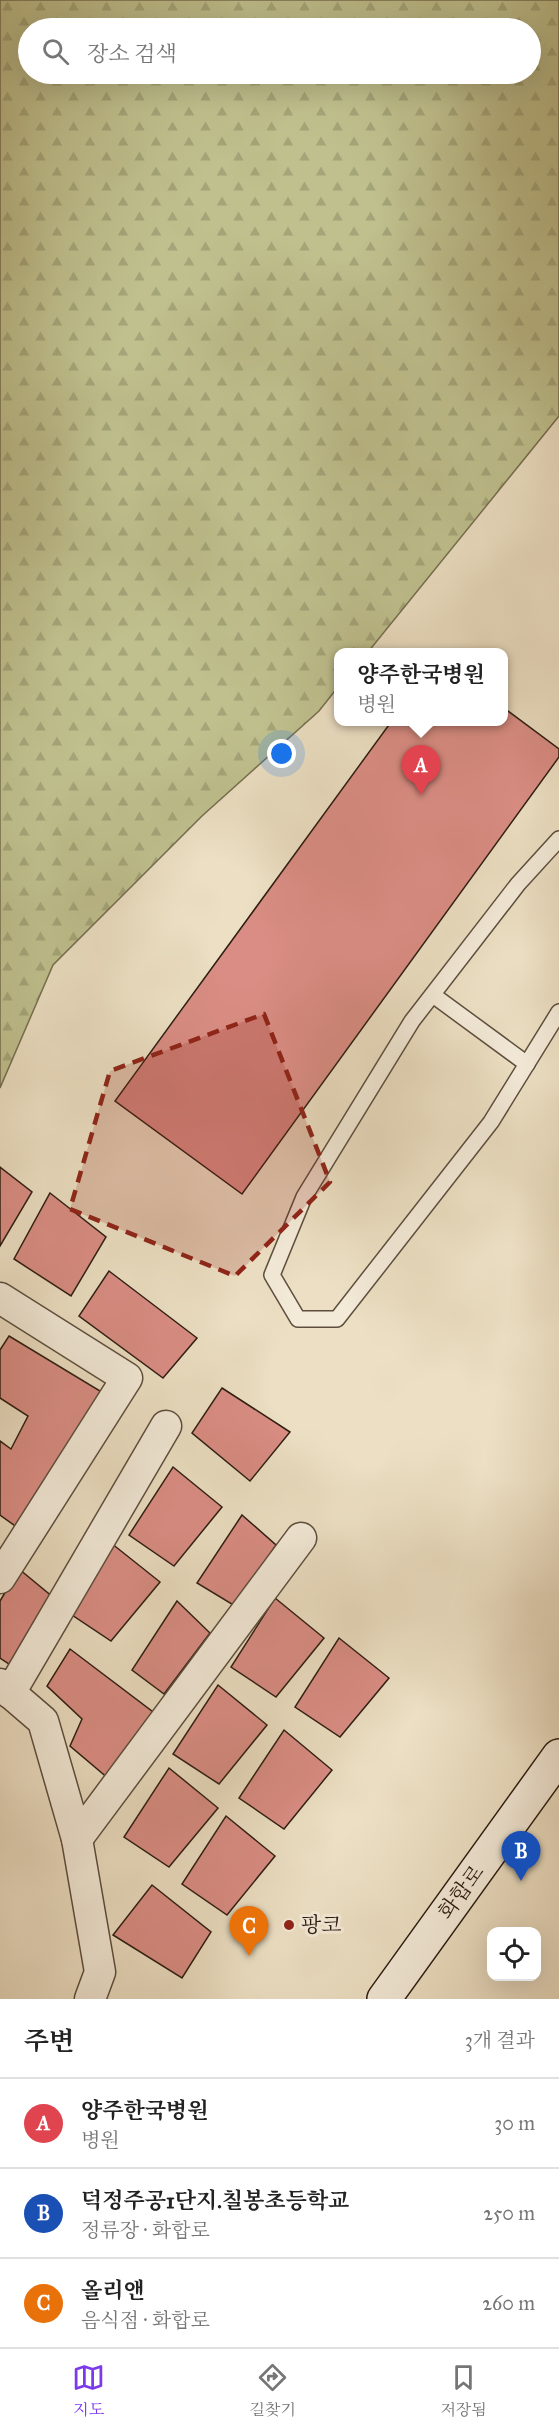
<!DOCTYPE html>
<html lang="ko">
<meta charset="utf-8">
<style>
body{margin:0;font-family:"IM FELL Great Primer","Noto Serif KR",serif;background:#f2f2f2;color:#222}
.controls{position:absolute;right:18px;bottom:18px;display:grid;overflow:hidden;border-radius:12px;box-shadow:0 6px 24px #0002}
.controls button{width:54px;height:54px;display:grid;place-items:center;padding:0;border:0;border-bottom:2px solid #e0e0e0;background:#fff;color:#222;font:30px sans-serif}
.you{position:absolute;left:282px;top:754px;width:21px;height:21px;margin:-15px;border:4px solid #fff;border-radius:50%;background:#1a73e8;box-shadow:0 0 0 9px #1a73e833}
.badge{display:grid;place-items:center;width:39px;height:39px;border-radius:50%;background:#7c3aed;color:#fff;font-size:20px;font-weight:700}
.pin{position:absolute;translate:-50% -50px;filter:drop-shadow(0 2px 3px #0008)}
.pin::after{content:'';position:absolute;top:32px;width:21px;height:18px;background:inherit;clip-path:polygon(0 0,100% 0,50% 100%)}
.popup{position:absolute;left:334px;top:648px;width:174px;height:78px;box-sizing:border-box;display:grid;place-content:center;border-radius:12px;background:#fff;filter:drop-shadow(0 2px 4px #0005);font-size:20px;white-space:nowrap;color:#767676}
.popup b{font-size:22px;color:#222}
.popup::after{content:'';position:absolute;left:50%;top:100%;margin-left:-12px;border:12px solid transparent;border-top-color:#fff}
.list{margin:0;padding:0;list-style:none}
h2{display:flex;justify-content:space-between;align-items:center;height:78px;margin:0;padding:0 24px;font-size:26px}
h2 small{font-size:20px;font-weight:400;color:#767676}
.list li{display:grid;grid-template-columns:39px 1fr auto;gap:18px;align-items:center;box-sizing:border-box;height:90px;padding:0 24px;border-top:2px solid #e0e0e0}
.list b{display:block;font-size:22px;white-space:nowrap}
.list p{margin:0;font-size:20px;white-space:nowrap;color:#767676}
.list em{font-size:20px;font-style:normal;color:#767676}
.icon{flex:none;width:33px;height:33px;fill:none;stroke:currentColor;stroke-width:2;stroke-linecap:round;stroke-linejoin:round}
.map{position:relative;flex:none;width:559px;height:1999px;overflow:hidden}
.search{position:absolute;background:#fff;box-shadow:0 6px 24px #0002;left:18px;right:18px;top:18px;height:66px;display:flex;align-items:center;gap:15px;box-sizing:border-box;padding:0 21px;border-radius:33px;color:#767676;font-size:22px}
.sheet{height:348px;background:#fff}
nav{display:flex;justify-content:space-around;align-items:center;box-sizing:border-box;height:84px;border-top:2px solid #e0e0e0;background:#fff;font-size:16px;color:#767676}
nav a{display:grid;justify-items:center;gap:3px}
nav .on{color:#7c3aed}
.map>svg:first-child{display:block}
.forest{fill:url(#forest-firs);stroke:#766e50;stroke-width:1.5;fill-rule:evenodd}
.building{fill:#da8d84;stroke:#2d1d12;stroke-width:1.5}
.lines{fill:none;stroke-linecap:round;stroke-linejoin:round}
.service-casing{stroke:#5d4e3e;stroke-width:18}
.minor-casing{stroke:#5d4e3e;stroke-width:33}
.secondary-casing{stroke:#2d1d12;stroke-width:36}
.service{stroke:#f3ead8;stroke-width:15}
.minor{stroke:#f3ead8;stroke-width:30}
.secondary{stroke:#f3ead8;stroke-width:33}
.marked{fill:#8f2418;fill-opacity:0.2;stroke:#8f2418;stroke-width:4.5;stroke-dasharray:12 8;stroke-linejoin:round}
.poi-dot{fill:#8f2418;stroke:#f3ead8;stroke-width:2}
.labels{text-anchor:middle;stroke-width:6;stroke-linejoin:round;paint-order:stroke}
.street-label{font-size:21px;fill:#2d1d12;stroke:#f3ead8}
.poi-label{font-size:21px;fill:#2d1d12;stroke:#f3ead8;text-anchor:start}
</style>
<div class="map">
<svg width="559" height="1999" viewBox="0 0 559 1999">
<defs>
<pattern id="forest-firs" width="22" height="20" patternUnits="userSpaceOnUse" patternTransform="scale(1.5)"><rect width="22" height="20" fill="#bfc08e"/><path d="M5 1l3.5 6h-7zM16 11l3.5 6h-7z" fill="#a4a579"/></pattern>
</defs>
<rect width="100%" height="100%" fill="#ecdfc3"/>
<filter id="stains"><feTurbulence type="fractalNoise" baseFrequency=".00333" numOctaves="4"/><feColorMatrix values="0 0 0 0 .2 0 0 0 0 .09 0 0 0 0 .02 0 0 0 .5 -.17"/></filter>
<radialGradient id="worn" r=".72"><stop offset=".6" stop-color="#630" stop-opacity="0"/><stop offset="1" stop-color="#630" stop-opacity=".3"/></radialGradient>
<!-- forest -->
<path class="forest" d="M0,0H559V416L368,652H338V687L319,711L202,816L53,965L0,1088ZM28,28H530V74H28Z"/>
<!-- building -->
<g class="building">
<path d="M504,708L559,749V757L242,1194L115,1101L391,722H504Z"/>
<path d="M0,1167L32,1192L0,1246Z"/>
<path d="M50,1193L106,1237L71,1296L14,1259Z"/>
<path d="M109,1271L197,1338L163,1378L79,1316Z"/>
<path d="M9,1336L105,1394L18,1528L0,1515V1441L11,1449L28,1416L0,1398V1350Z"/>
<path d="M222,1388L290,1432L250,1481L192,1433Z"/>
<path d="M173,1467L222,1507L174,1566L129,1535Z"/>
<path d="M242,1515L276,1545L235,1606L197,1583Z"/>
<path d="M111,1543L160,1582L111,1641L66,1611Z"/>
<path d="M19,1569L54,1598L15,1668L0,1658V1601Z"/>
<path d="M275,1598L324,1638L276,1697L231,1667Z"/>
<path d="M177,1601L210,1633L164,1694L132,1670Z"/>
<path d="M339,1638L389,1678L340,1737L295,1707Z"/>
<path d="M70,1649L157,1715L109,1779L70,1746L82,1719L47,1686Z"/>
<path d="M218,1685L267,1725L219,1784L173,1754Z"/>
<path d="M284,1730L332,1770L284,1829L239,1798Z"/>
<path d="M169,1768L218,1808L169,1867L124,1837Z"/>
<path d="M226,1816L275,1856L227,1915L182,1884Z"/>
<path d="M152,1885L211,1932L182,1978L113,1935Z"/>
</g>
<g class="lines">
<defs>
<g id="service">
<path d="M559,839L518,884L412,1021L304,1197L272,1275L298,1319H337L491,1122L559,1012"/>
<path d="M433,995L527,1064"/>
</g>
<g id="minor">
<path d="M0,1298L127,1378L0,1578"/>
<path d="M0,1684L43,1721L77,1839L100,1972L90,1999"/>
<path d="M10,1693L166,1426"/>
<path d="M77,1839L301,1538"/>
</g>
<path id="secondary" d="M384,1999L559,1756"/>
</defs>
<!-- service casing -->
<use href="#service" class="service-casing"/>
<!-- minor casing -->
<use href="#minor" class="minor-casing"/>
<!-- secondary casing -->
<use href="#secondary" class="secondary-casing"/>
<!-- service -->
<use href="#service" class="service"/>
<!-- minor -->
<use href="#minor" class="minor"/>
<!-- secondary -->
<use href="#secondary" class="secondary"/>
</g>
<!-- marked area -->
<path class="marked" d="M264,1014L330,1182L235,1276L70,1209L110,1071Z"/>
<!-- markers -->
<circle class="poi-dot" cx="289" cy="1925" r="6"/>
<g class="labels">
<!-- street labels -->
<g class="street-label">
<text transform="translate(461 1892) rotate(-54)" y="7">화합로</text>
</g>
<!-- poi labels -->
<g class="poi-label">
<text x="301" y="1932">팡코</text>
</g>
</g>
<rect width="100%" height="100%" filter="url(#stains)"/>
<rect width="100%" height="100%" fill="url(#worn)"/>
</svg>
<div class="controls">
<button><svg class="icon" aria-label="locate" viewBox="0 0 24 24"><circle cx="12" cy="12" r="6"/><path d="M12 2v4M12 18v4M2 12h4M18 12h4"/></svg></button>
</div>
<div class="you"></div>
<div class="pin badge" style="left:421px;top:795px;background:#e0444e">A</div>
<div class="popup"><b>양주한국병원</b>병원</div>
<div class="pin badge" style="left:521px;top:1881px;background:#1a4fb4">B</div>
<div class="pin badge" style="left:249px;top:1956px;background:#e8710a">C</div>
<div class="search"><svg class="icon" aria-label="search" viewBox="0 0 24 24"><circle cx="10" cy="10" r="6"/><path d="M15 15l6 6"/></svg>장소 검색</div>
</div>
<section class="sheet">
<h2>주변<small>3개 결과</small></h2>
<ul class="list">
<li><span class="badge" style="background:#e0444e">A</span><div><b>양주한국병원</b><p>병원</p></div><em>30 m</em></li>
<li><span class="badge" style="background:#1a4fb4">B</span><div><b>덕정주공1단지.칠봉초등학교</b><p>정류장 · 화합로</p></div><em>250 m</em></li>
<li><span class="badge" style="background:#e8710a">C</span><div><b>올리앤</b><p>음식점 · 화합로</p></div><em>260 m</em></li>
</ul>
</section>
<nav>
<a class="on"><svg class="icon" aria-label="map" viewBox="0 0 24 24"><path d="M3 6l6-2 6 2 6-2v14l-6 2-6-2-6 2zM9 4v14M15 6v14"/></svg>지도</a>
<a><svg class="icon" aria-label="directions" viewBox="0 0 24 24"><path d="M12 3l9 9-9 9-9-9zM9 14v-3h6M13 9l2 2-2 2"/></svg>길찾기</a>
<a><svg class="icon" aria-label="saved" viewBox="0 0 24 24"><path d="M7 4h10v16l-5-4-5 4z"/></svg>저장됨</a>
</nav>
